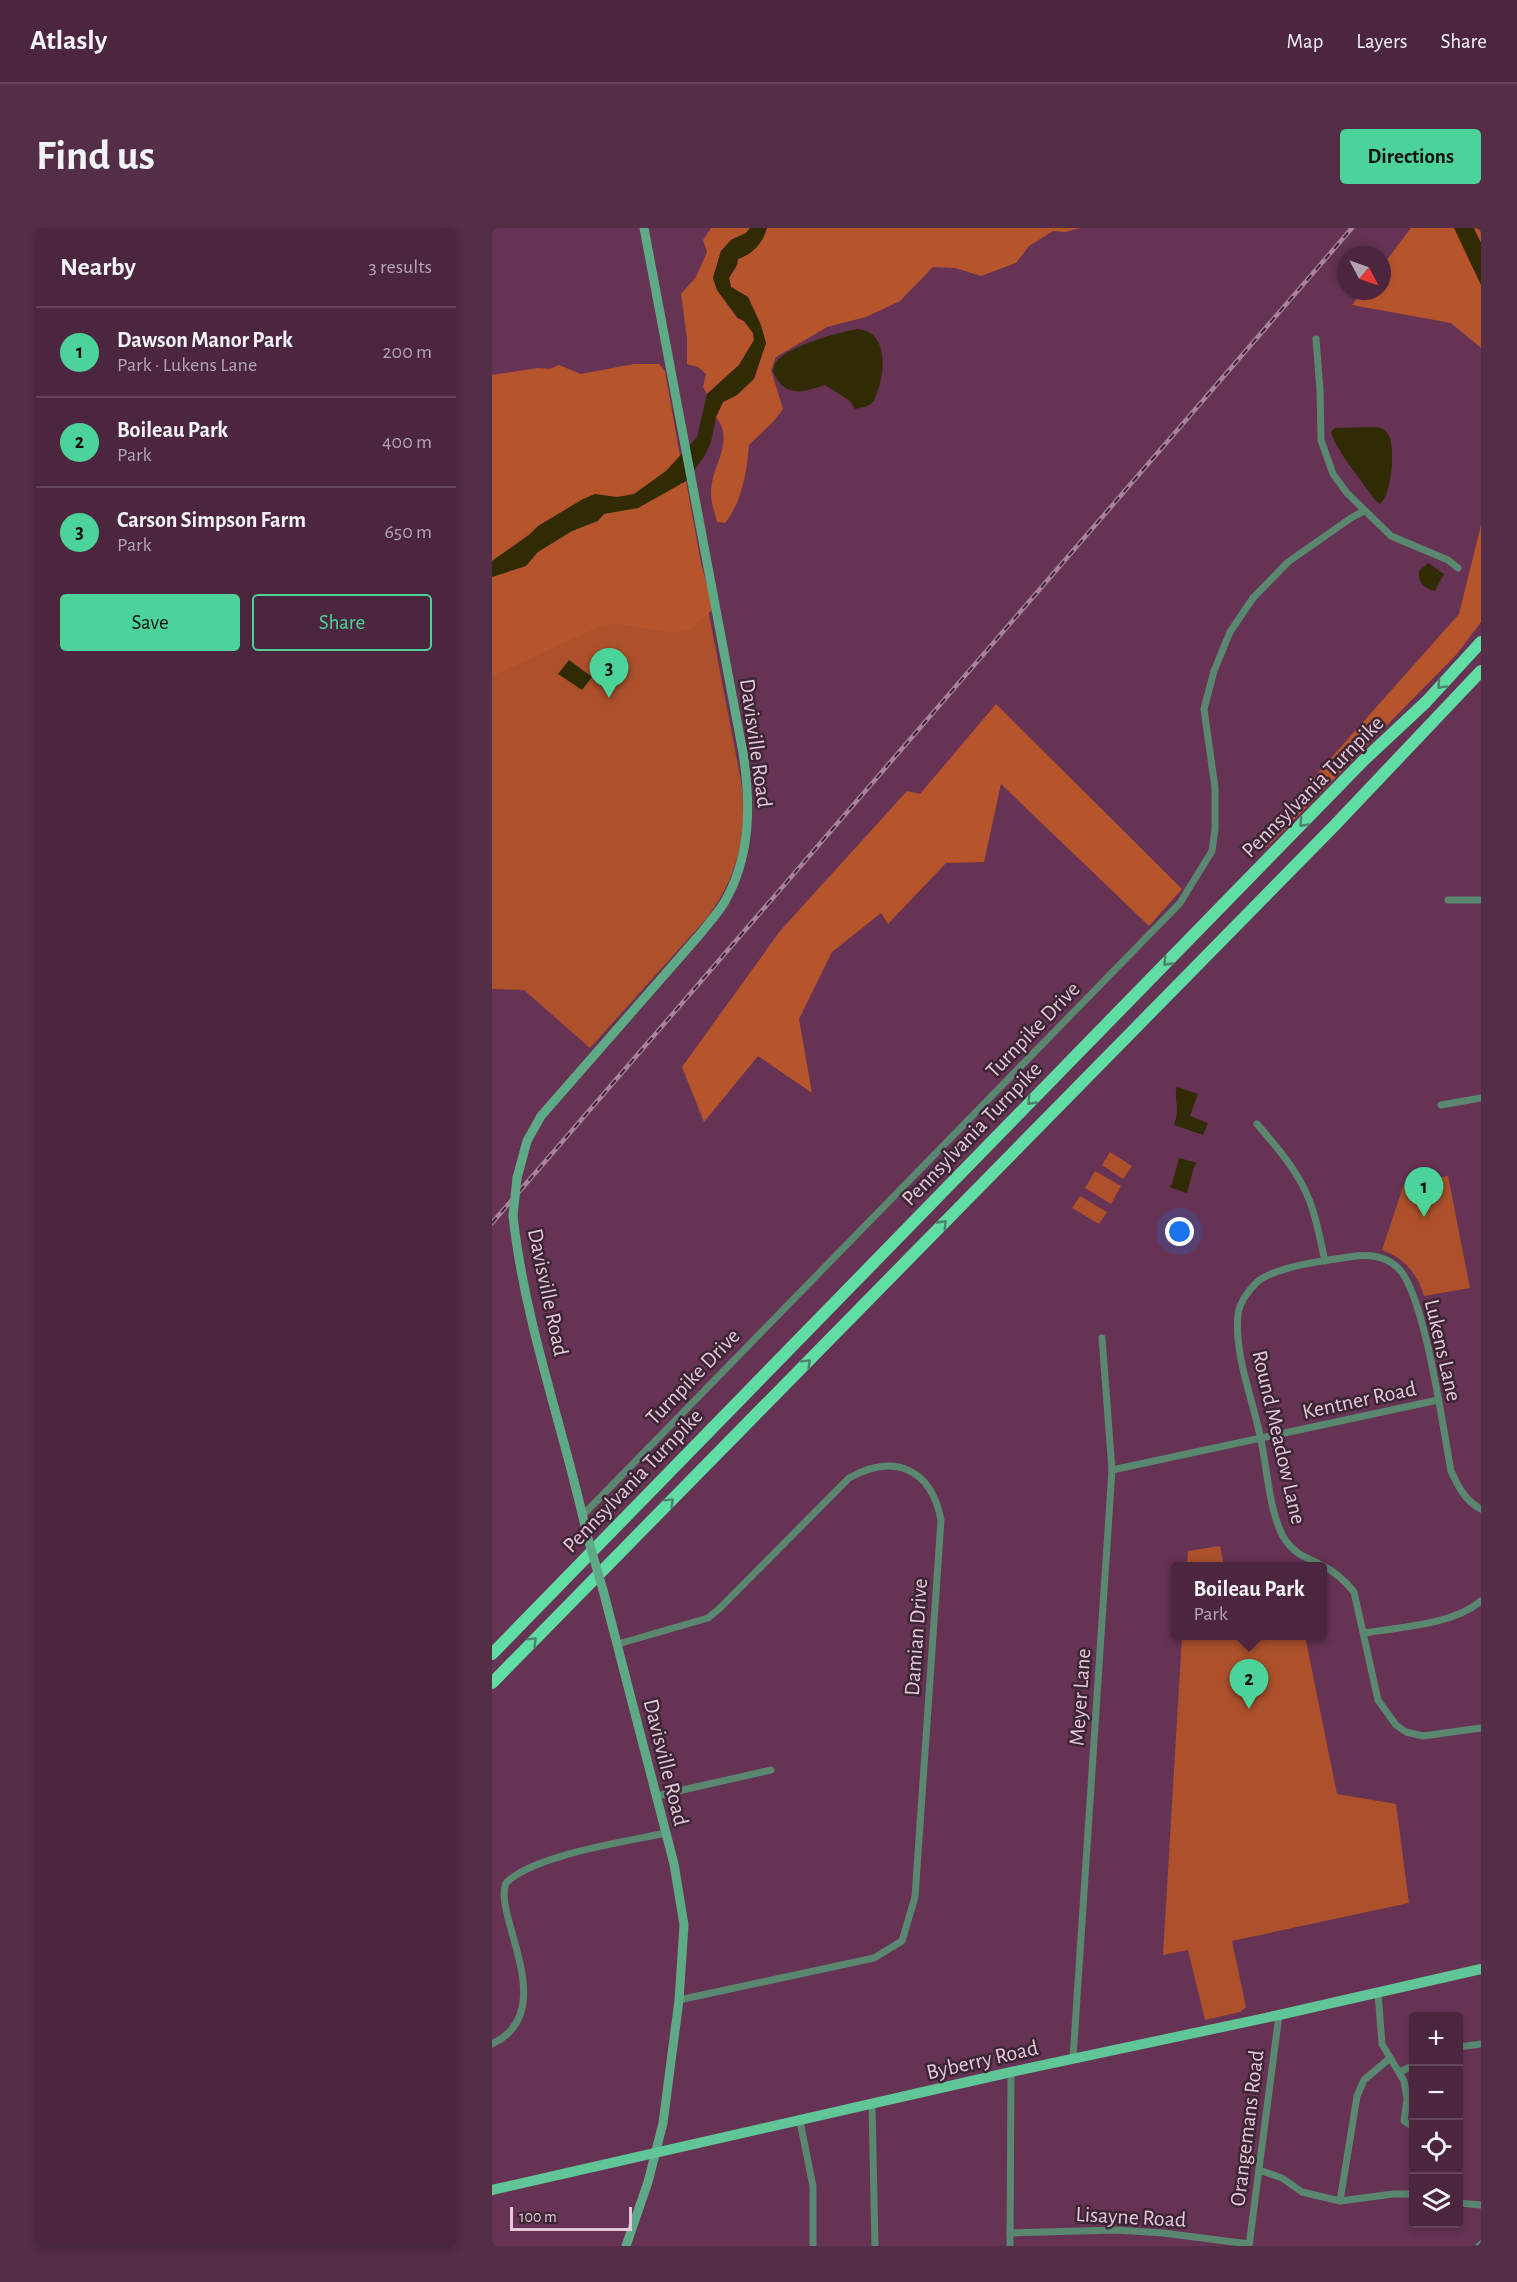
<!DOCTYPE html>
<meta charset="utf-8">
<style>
body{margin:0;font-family:"Alegreya Sans",sans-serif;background:#532e46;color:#f1f3f6}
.controls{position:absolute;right:18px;bottom:18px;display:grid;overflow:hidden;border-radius:6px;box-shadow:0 3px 9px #0003}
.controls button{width:54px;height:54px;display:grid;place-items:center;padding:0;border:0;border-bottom:2px solid #634359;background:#4c263f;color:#f1f3f6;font:30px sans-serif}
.compass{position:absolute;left:845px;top:18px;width:54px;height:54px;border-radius:50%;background:#4c263f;box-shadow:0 3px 9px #0003;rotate:131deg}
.scale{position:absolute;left:18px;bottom:15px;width:122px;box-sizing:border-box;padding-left:6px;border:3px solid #e7c7da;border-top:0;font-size:16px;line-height:21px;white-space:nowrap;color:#e7c7da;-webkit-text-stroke:4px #3c2534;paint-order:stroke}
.you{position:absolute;left:688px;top:1004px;width:21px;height:21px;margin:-15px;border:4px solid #fff;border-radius:50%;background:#1a73e8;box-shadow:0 0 0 9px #1a73e833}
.badge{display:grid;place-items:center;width:39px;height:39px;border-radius:50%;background:#4cd39a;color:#111;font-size:20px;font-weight:700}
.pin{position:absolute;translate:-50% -50px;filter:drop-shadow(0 2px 3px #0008)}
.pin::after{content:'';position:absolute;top:32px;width:21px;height:18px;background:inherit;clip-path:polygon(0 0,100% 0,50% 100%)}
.popup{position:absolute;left:679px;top:1334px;width:156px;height:78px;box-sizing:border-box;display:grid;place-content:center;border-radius:6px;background:#4c263f;filter:drop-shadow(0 2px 4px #0005);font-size:20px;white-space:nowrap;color:#b2a5b0}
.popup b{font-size:22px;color:#f1f3f6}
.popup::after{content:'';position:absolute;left:50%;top:100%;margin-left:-12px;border:12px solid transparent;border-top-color:#4c263f}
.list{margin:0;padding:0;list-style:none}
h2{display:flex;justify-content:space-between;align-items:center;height:78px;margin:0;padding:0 24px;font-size:26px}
h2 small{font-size:20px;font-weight:400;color:#b2a5b0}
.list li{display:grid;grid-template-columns:39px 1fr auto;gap:18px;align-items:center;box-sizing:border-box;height:90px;padding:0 24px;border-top:2px solid #634359}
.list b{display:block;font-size:22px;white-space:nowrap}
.list p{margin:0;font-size:20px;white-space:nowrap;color:#b2a5b0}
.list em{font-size:20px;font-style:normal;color:#b2a5b0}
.actions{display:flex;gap:12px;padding:18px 24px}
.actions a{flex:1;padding:14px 0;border:2px solid #4cd39a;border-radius:6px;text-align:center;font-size:21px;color:#4cd39a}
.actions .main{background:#4cd39a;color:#111}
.icon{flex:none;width:33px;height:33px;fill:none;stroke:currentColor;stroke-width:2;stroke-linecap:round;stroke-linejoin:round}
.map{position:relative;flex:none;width:989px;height:2018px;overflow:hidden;border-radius:6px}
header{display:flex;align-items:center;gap:36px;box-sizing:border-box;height:84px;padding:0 30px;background:#4c263f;border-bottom:2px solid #634359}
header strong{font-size:28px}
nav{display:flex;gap:33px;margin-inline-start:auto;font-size:21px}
.intro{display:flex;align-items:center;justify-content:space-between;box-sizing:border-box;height:144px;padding:0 36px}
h1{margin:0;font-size:42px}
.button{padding:15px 27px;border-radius:6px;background:#4cd39a;color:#111;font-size:21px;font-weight:700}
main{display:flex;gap:36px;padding:0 36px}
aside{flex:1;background:#4c263f;border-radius:6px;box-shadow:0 3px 9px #0003}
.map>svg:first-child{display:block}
.green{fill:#ad512c}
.forest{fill:#b6542c}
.water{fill:#302b04}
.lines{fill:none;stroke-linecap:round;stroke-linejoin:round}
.street{stroke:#598770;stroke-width:7}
.secondary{stroke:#5faa86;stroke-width:9}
.primary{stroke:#60c597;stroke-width:10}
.highway{stroke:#60dda5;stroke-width:12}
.rail-casing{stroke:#ab829b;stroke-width:4.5}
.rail{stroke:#3c2534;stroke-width:2;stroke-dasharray:7;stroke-linecap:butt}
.secondary-bridge{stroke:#5faa86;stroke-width:9}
.oneway{stroke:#4e816c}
.labels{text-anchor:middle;stroke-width:5;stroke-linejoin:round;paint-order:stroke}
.street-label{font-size:22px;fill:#e7c7da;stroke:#3c2534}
</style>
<header>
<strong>Atlasly</strong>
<nav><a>Map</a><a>Layers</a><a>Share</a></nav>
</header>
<div class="intro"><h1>Find us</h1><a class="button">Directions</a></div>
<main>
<aside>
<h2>Nearby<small>3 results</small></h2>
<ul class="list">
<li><span class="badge">1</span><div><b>Dawson Manor Park</b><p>Park · Lukens Lane</p></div><em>200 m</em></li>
<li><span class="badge">2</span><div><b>Boileau Park</b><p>Park</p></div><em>400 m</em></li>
<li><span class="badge">3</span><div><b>Carson Simpson Farm</b><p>Park</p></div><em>650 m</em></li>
</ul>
<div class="actions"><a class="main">Save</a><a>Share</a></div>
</aside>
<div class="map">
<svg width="989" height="2018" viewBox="0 0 989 2018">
<rect width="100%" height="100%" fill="#663354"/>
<!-- green -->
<g class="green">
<path d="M171,147L249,553C256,606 246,649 214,691L98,820L32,762L0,761V182Z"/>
<path d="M618,924L640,938L631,951L610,937Z"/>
<path d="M603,943L629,958L619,976L593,960Z"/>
<path d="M956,948L978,1060L932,1068C926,1046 912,1030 890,1022L912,956Z"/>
<path d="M588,968L615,984L607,996L580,980Z"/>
<path d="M728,1318L732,1338H695L696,1323Z"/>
<path d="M690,1408H813L845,1566L904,1576L917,1675L740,1713L754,1779L748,1784L713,1792L696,1722L671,1727Z"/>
</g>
<!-- forest -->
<g class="forest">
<path d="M219,0H258L254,5L239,12L229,23L221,50L225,62L245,90L252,93L261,105L262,112L247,137L215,166L211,159L214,146L206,139L195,136V110L189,66L204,49L215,24L211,12Z"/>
<path d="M275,0H588L573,4L561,3L537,18L524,35L489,48L463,40L441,39L408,73L374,89L335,99L284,129L279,142L291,181L281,194L257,217C255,243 250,274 233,295L225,294C223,285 219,275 219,266C218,238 244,215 224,189L231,174L245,167L267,131L274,115L256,69L239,59L237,50L245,37L246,31C260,26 271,14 275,0Z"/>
<path d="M919,0H989V120L959,95L860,77L871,63H890V38Z"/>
<path d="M142,136H167L173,143L188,228C173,243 149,266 128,268C119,270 109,265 100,268C67,280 28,311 0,333V147L46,140L58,141L67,137L89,146Z"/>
<path d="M194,253L209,335L219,373V383C211,390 203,400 192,403C167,408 139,392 111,397L0,448V349L34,338L45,324L112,286L165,271Z"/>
<path d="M989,297V394L964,427L775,619L761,618L967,386Z"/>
<path d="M504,476L690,661L657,698L509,556L492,634L454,635L396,696L389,685L340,724L307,791L320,865L266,828L212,894L190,839L288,703L415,563L428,566Z"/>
</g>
<!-- water -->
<g class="water">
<path d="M258,0H275C270,16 262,25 246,31L245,37L237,50L239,59L256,69L269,97L274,115L262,151L245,167L231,174L224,189L219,214L212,229L194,253L146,280L112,286L106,293L80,303L46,324L34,338L0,349V333L37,307L46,298L91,271L103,266L125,269L142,266L174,243L205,209L215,166L247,137L262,112L261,105L252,93L246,90L225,62L221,50L229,23L239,12L254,5Z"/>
<path d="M962,0H982L989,15V57Z"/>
<path d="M366,101C397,104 393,145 385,165C383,170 382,175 377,177C374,179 367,180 363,181L358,173L333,157C309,165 292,170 281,143C282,140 282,137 284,134C296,118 347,104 366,101Z"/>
<path d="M884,199C889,200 893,201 896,206C904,218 900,267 888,276L883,272C873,257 841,219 839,203L843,200Z"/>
<path d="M936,335L952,346L943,363C931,360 926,355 927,343Z"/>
<path d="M77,432L100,449L90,462L66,446Z"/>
<path d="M685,859L706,866L698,888L716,895L711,907L682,897C689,879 681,872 685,859Z"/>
<path d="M687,930L705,935L702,939L695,965L677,959L680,956Z"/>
</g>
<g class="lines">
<!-- street -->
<g class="street">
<path d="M824,111L828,162L829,212L841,246L855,265L899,308L956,332L966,340"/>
<path d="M956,672H989"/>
<path d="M949,877L989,870"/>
<path d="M765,896C784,918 805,942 816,969C825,990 828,1012 833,1033"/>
<path d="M620,1242L946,1172"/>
<path d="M989,1281C973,1273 966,1258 959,1243C951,1201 933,1066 906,1040C895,1029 880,1026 864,1028C838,1032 782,1038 764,1055C756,1063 747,1076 746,1086C742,1128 761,1171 769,1212C775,1240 778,1291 794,1313C806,1329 815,1329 831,1338C844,1344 853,1353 862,1364L886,1472L904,1497L914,1504L931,1508L989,1500"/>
<path d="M91,1287L688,675L720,623L723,601V560L712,481L722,443L738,404L761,370L796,334L859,290L872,283"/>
<path d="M872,1405C908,1399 961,1397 989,1373"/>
<path d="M126,1416L216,1390L227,1381L357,1250C402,1225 439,1240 449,1292L423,1669L410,1713L382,1730L187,1772"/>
<path d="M164,1568L279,1542"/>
<path d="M886,1765L890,1816L912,1853L915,1871L912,1893L922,1900"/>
<path d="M0,1816C70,1783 0,1687 14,1655C41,1627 133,1614 174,1605"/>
<path d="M966,1819L989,1816"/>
<path d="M581,1830L620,1242L610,1110"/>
<path d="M908,1844L922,1837"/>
<path d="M380,1877L383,2018"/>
<path d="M308,1893L321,1958V2018"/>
<path d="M767,1942L790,1950L810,1964L848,1973L901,1966H922"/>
<path d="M848,1973L865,1868L872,1852L898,1830"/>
<path d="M966,1975L989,1977"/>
<path d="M518,2005L624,2002L671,2005L757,2016"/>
<path d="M518,2018L519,1844"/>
<path d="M757,2018L787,1787"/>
<path d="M987,2018L989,2016"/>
</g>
<!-- secondary -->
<g class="secondary">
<path d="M25,950L35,913L49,888L209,705C216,696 225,686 232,675C259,629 259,576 251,525L152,0"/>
<path d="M21,988C33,1097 72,1201 95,1307"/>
<path d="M111,1362L182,1636L192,1697L187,1772L171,1895L156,1954L134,2018"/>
</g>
<!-- primary -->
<path class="primary" d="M0,1962L519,1844L787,1787L989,1741"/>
<!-- highway -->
<g class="highway">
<path d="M0,1426L871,533L934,474L989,414"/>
<path d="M0,1455L843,597L989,443"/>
</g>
<defs>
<path id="rail" d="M0,995L860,0"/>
</defs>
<!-- rail casing -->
<use href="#rail" class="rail-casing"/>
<!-- rail -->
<use href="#rail" class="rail"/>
<!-- secondary-bridge -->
<g class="secondary-bridge">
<path d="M21,988L25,950"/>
<path d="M95,1307L111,1362"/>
</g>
</g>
<!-- one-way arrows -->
<defs><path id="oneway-chevron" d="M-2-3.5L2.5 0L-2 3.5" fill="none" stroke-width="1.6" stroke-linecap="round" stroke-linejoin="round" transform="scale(1.5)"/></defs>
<g class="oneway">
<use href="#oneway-chevron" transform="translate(949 457) rotate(133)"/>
<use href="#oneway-chevron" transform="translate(811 595) rotate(134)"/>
<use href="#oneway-chevron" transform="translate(675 734) rotate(134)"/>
<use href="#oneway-chevron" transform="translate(539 873) rotate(134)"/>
<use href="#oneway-chevron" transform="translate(451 996) rotate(-46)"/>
<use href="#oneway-chevron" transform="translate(315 1135) rotate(-45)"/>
<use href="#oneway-chevron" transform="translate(178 1274) rotate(-45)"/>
<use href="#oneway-chevron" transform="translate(41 1413) rotate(-45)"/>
</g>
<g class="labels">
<!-- street labels -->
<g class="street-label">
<text transform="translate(265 515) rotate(82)" y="8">Davisville Road</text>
<text transform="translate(820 558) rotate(-45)" y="8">Pennsylvania Turnpike</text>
<text transform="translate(540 801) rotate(-46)" y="8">Turnpike Drive</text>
<text transform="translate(479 905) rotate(-46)" y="8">Pennsylvania Turnpike</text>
<text transform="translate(57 1064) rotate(78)" y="8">Davisville Road</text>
<text transform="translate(952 1122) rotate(77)" y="8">Lukens Lane</text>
<text transform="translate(200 1148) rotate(-46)" y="8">Turnpike Drive</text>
<text transform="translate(867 1171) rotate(-12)" y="8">Kentner Road</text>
<text transform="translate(788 1209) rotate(77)" y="8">Round Meadow Lane</text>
<text transform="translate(140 1252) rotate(-46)" y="8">Pennsylvania Turnpike</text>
<text transform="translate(423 1409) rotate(-86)" y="8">Damian Drive</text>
<text transform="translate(587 1469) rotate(-86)" y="8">Meyer Lane</text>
<text transform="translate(175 1534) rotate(76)" y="8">Davisville Road</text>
<text transform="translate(490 1831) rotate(-13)" y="8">Byberry Road</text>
<text transform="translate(754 1900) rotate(-83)" y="8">Orangemans Road</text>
<text transform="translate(639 1988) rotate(3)" y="8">Lisayne Road</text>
</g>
</g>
</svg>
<div class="controls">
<button>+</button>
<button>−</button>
<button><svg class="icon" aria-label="locate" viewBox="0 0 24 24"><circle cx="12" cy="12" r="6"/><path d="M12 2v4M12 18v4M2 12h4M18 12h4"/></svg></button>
<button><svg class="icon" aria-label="layers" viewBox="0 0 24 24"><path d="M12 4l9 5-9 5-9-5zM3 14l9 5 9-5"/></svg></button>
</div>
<svg class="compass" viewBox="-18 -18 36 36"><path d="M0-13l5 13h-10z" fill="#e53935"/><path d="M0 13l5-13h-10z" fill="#b2a5b0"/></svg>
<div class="scale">100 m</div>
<div class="you"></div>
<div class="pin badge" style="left:932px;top:989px">1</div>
<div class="pin badge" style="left:757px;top:1481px">2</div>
<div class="popup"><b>Boileau Park</b>Park</div>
<div class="pin badge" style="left:117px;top:470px">3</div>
</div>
</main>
